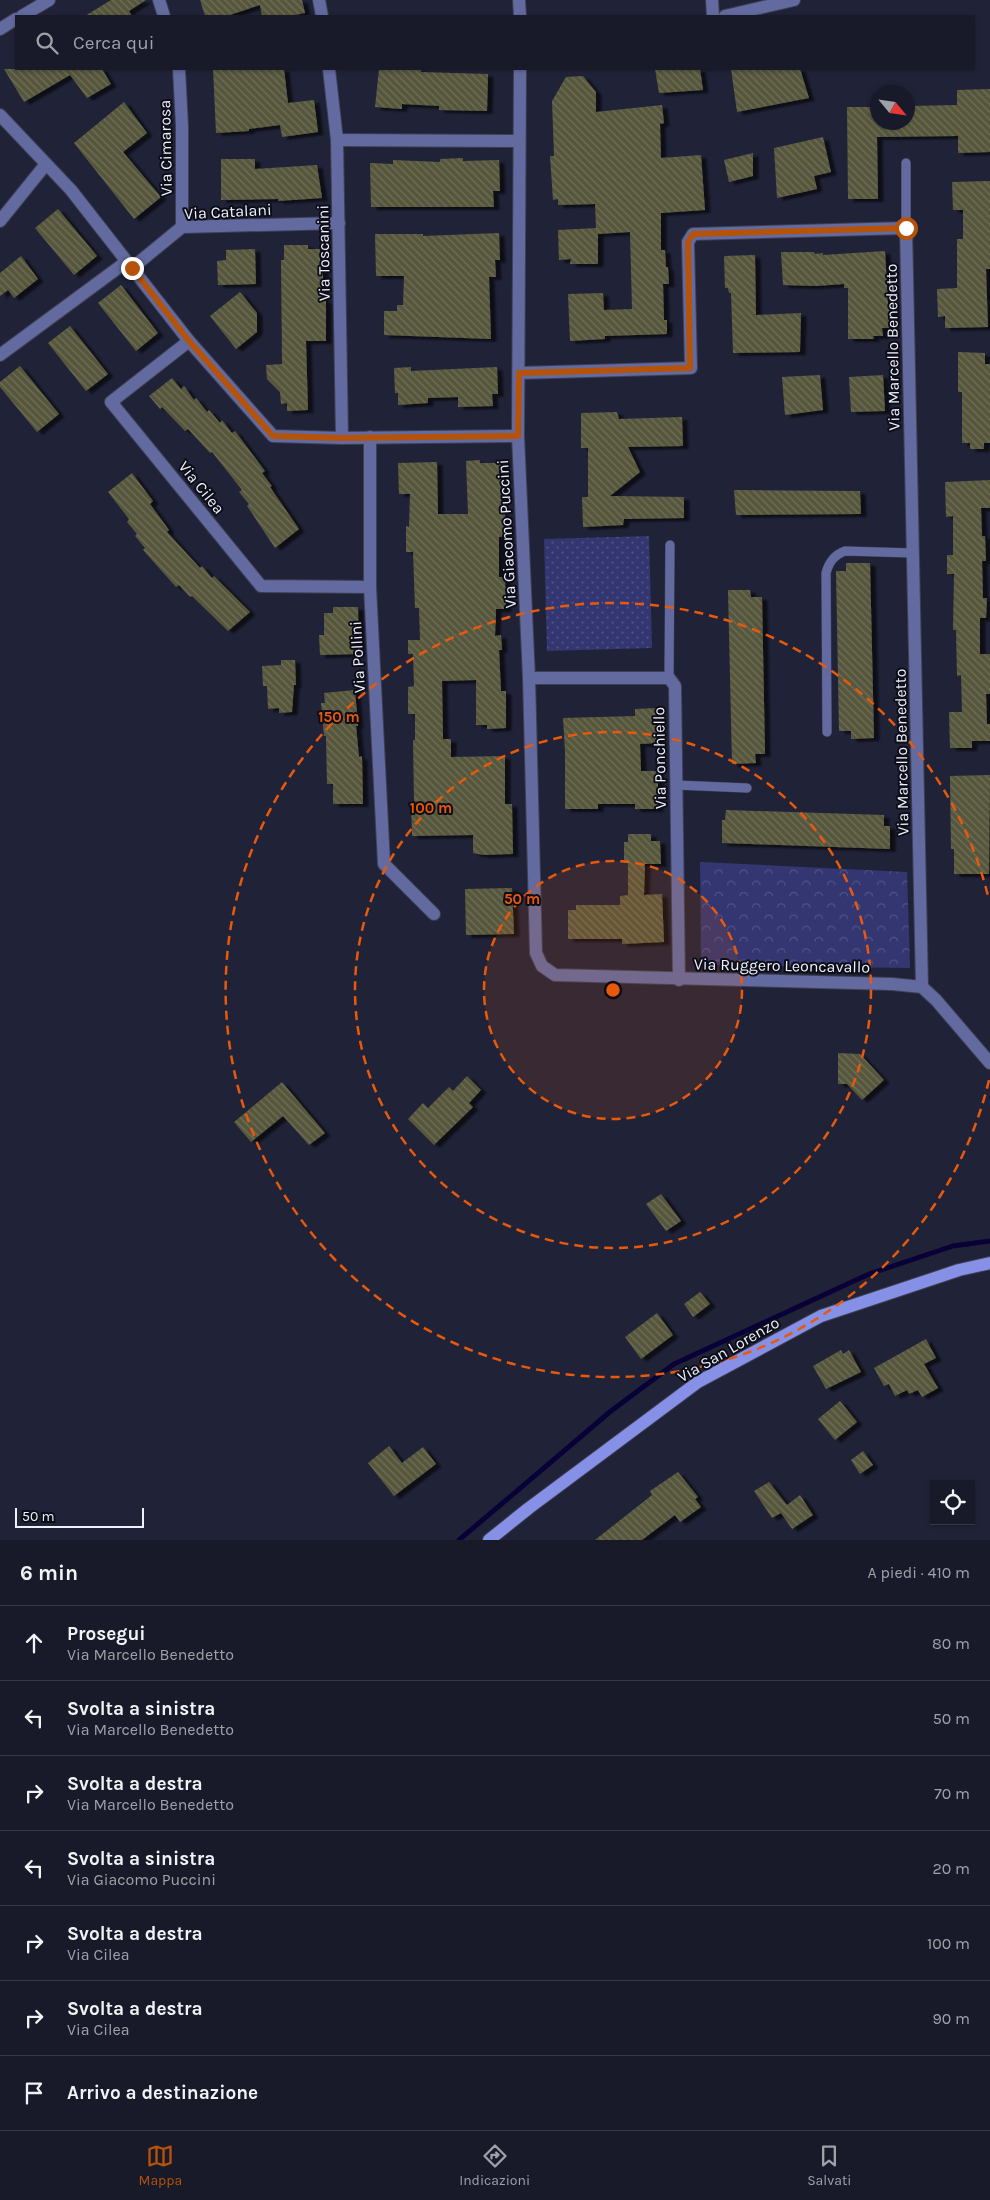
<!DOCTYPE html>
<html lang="it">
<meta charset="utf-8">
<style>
body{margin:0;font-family:Karla,sans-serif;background:#252736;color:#f1f3f6}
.controls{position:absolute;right:15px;bottom:15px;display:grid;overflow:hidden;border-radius:0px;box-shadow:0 1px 4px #0004}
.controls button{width:45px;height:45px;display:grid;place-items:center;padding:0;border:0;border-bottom:1px solid #363847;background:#181a2a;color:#f1f3f6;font:25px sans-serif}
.compass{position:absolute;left:870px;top:85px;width:45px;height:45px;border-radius:50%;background:#181a2a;box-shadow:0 1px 4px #0004;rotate:119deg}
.scale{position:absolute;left:15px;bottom:12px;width:129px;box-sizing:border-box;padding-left:5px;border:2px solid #edf0ff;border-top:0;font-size:14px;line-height:18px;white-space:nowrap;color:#edf0ff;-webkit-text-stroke:4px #0c0d16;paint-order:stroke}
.stop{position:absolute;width:15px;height:15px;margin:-11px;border:4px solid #b45309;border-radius:50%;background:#fff}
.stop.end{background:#b45309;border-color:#fff;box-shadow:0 1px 5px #0008}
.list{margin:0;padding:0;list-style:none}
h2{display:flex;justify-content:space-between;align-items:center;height:65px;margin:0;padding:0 20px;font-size:21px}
h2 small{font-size:16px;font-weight:400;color:#9fa1a8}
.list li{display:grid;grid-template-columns:32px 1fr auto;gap:15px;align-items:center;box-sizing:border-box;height:75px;padding:0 20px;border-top:1px solid #363847}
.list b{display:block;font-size:19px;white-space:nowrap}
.list p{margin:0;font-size:16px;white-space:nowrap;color:#9fa1a8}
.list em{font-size:16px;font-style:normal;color:#9fa1a8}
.icon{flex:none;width:28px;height:28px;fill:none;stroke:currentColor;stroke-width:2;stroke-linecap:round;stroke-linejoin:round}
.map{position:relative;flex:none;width:990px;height:1540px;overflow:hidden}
.search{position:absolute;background:#181a2a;box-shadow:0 1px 4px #0004;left:15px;right:15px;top:15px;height:55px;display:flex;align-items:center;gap:12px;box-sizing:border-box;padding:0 18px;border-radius:0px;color:#9fa1a8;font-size:19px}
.sheet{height:590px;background:#181a2a}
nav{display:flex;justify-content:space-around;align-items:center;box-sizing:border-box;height:70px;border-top:1px solid #363847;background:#181a2a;font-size:14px;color:#9fa1a8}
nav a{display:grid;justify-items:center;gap:2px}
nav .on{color:#b45309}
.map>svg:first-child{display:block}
.grass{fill:url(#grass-dots)}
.park{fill:url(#park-crowns)}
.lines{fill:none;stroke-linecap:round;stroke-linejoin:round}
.stream{stroke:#090037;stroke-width:5}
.building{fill:url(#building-back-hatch);filter:url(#shadow)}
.lane-casing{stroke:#3d4054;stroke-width:10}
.street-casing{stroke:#3d4054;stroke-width:14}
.secondary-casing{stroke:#3d4054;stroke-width:14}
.lane{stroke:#636aa0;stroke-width:9}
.street{stroke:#636aa0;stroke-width:12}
.secondary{stroke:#8690e7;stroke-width:12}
.route{stroke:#b45309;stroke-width:6}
.ring{fill:none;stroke:#e8590c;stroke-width:2.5;stroke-dasharray:9 6}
.labels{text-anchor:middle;stroke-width:4;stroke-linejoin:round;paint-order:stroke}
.street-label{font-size:16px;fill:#edf0ff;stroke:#0c0d16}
.centre{fill:#e8590c;stroke:#0c0d16;stroke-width:2.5}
.ring-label{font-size:15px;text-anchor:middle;font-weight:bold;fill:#e8590c;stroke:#0c0d16;stroke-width:4;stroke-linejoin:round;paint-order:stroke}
</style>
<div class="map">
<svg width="990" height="1540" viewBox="0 0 990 1540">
<defs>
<pattern id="grass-dots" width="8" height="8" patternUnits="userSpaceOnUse" patternTransform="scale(1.25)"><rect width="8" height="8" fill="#333670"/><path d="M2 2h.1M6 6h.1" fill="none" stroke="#515385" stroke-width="1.8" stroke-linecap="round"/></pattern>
<pattern id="park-crowns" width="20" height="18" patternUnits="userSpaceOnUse" patternTransform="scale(1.25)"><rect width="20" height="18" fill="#333670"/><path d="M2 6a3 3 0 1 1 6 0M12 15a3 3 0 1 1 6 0" fill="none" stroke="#515385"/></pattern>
<pattern id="building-back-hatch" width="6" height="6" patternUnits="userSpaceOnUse" patternTransform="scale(1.25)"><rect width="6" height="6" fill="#57573d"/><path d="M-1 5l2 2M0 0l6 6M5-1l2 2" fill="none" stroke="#6f6f5a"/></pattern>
<filter id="shadow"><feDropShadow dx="5.5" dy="3" stdDeviation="1" flood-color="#0009"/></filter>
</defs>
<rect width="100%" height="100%" fill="#202338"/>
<!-- grass -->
<path class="grass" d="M649,536L652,648L547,651L544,539Z"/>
<!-- park -->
<path class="park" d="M700,862L907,872L910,968L701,965Z"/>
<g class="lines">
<!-- stream -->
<path class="stream" d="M459,1540L611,1411L674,1364L869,1274L953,1246L990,1241"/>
</g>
<!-- building -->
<g class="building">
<path d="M111,0H146L129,11L132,16H85Z"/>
<path d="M200,0H302L305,13L290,16H262L260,5L227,16H205Z"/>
<path d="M4,69H102L111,84L87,98L70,75L24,102Z"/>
<path d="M213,69H284L288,103L314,100L318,132L282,137L280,125L249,129V131L216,133Z"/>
<path d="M379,69H421V72L488,74L487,111L439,110V106L402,104V109L375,107Z"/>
<path d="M655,69H700L703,90L659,93Z"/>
<path d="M731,69H800L809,98L737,112Z"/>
<path d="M583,76L596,92V112L662,105L664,123L660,124L661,158L701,155L705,210L661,213V250H665L666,267H668L669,284H663L664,320H667V334L605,336V339L570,341L568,294L603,293L604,310L632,309L630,232L598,234V264H570L571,259L559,260L558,230L596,228L595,204L558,205V199L553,200L550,156H554L552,101L566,77Z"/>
<path d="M990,89V152L958,153V136L877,137L878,199H848L847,107H878V122H908V106L957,105V90Z"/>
<path d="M124,102L147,133L123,152L161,197L134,219L74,143Z"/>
<path d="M823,137L831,172L814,176L817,189L777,198L774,148Z"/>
<path d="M753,153V176L729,182L724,160Z"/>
<path d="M463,158V161L499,160L500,191H493L494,207H371L370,163L393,164V160L440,162V159Z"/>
<path d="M221,159H255V169L317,165L322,198L278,201V199L221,200Z"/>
<path d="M990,181V269H986L988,327L945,328V316L938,317L937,289L957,288V239H963V210H953L952,182Z"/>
<path d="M58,209L97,256L74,275L35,228Z"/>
<path d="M499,233L500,260H495L496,277H489L491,339L384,335V311H397V305H403L404,276H376L375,234H423V236Z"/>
<path d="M284,245H308V249H320V260H323V301L326,300V341H306L308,410L287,411V403L281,404L280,392L267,379L266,365L282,364L281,260H284Z"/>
<path d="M255,249L256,284L218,285L217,261L226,260V250Z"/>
<path d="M885,251L888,303H893V320H889V328H882L883,336H873L874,339H848V288H844V284L816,286L783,285L781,252H814L815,254L823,253V255Z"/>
<path d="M755,255L756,315L801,313L800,352L733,353L731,293H729L728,288H725L724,256Z"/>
<path d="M21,256L38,279L14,298L8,290L0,296V273Z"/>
<path d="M121,285L158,333L136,351L98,303Z"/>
<path d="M240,292L257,313V332L236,349L210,316Z"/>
<path d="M70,326L108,374L86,391L48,343Z"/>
<path d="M958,352L985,353V364H990V443H984V449H970V443H962V392H958Z"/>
<path d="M20,366L59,414L37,432L0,387V382Z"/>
<path d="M411,367V371L497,367L498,394H492L493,406L458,407V397L428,398V403L398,405V393H395L394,368Z"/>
<path d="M820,375L823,410L785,415L782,377Z"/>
<path d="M883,375L885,411L851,412L849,377Z"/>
<path d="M172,378L181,389L184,386L194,400L196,398L207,412L209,410L220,423L222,420L232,433L235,431L265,471L262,473L272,486L270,487L299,529L275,548L247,506L249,504L239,492L242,490L212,452L210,453L188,429L185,431L162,407L160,409L149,396Z"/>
<path d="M617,412L619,419L682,417L683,446L628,447L640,472L610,496L684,497V518L624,519L623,525L583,527L582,497H588V448H581V413Z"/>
<path d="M480,460V463H501L502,514H505L506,536L499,537V577H505L506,609H496L495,636L501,635L502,650H499L501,691H506V728L487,729V725H476V680L442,681L443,739H451V757L505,756V804H512L513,854L484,855L473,853V835L412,836L411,801H414L413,740H415V714H408V687L414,686L413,654H408V640H420L419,608H415L413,552H406V526L409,527L410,494H399L398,463L437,462L438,514H468L466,461Z"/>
<path d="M132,473L153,501L150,504L169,530L167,532L200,568L202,566L212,578L214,576L250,612L228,631L192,596L190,597L179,585L176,587L143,550L145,548L135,536L137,534L127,522L129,519L108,492Z"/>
<path d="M990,480V508H981L982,536H985L986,561H982L983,598H987L986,618H980V654H990V694H986L987,724H990V741H972V748H950L949,712H962L961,675L957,676L956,630H953L954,574H947V555H953V516L946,517L945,482Z"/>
<path d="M734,490L860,491L861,514L736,515Z"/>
<path d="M846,563H870L874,738L851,739V731H839L836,571H846Z"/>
<path d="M728,590H750L751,597H762L765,754H755L756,763L732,764Z"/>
<path d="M333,607H358L359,654L320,655L319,635H324V613H333Z"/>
<path d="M281,660H295L296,685H294L292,712L279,713V708L268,709L267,686H263L262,666L281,665Z"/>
<path d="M355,690L358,726H356L359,757L362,756L363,804H333V784H327L326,736H324L321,703H325L324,693Z"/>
<path d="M657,708L658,743L640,744L641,771H658V809H635V804H598V809H565V752L563,718L635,716V709Z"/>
<path d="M990,775L989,874H954V849H951L950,776Z"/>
<path d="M726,810L884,815V826H890V849L722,843V820H725Z"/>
<path d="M628,834H651V841H660L661,864H645L644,895L662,894L664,942L622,944V939H568V910H576V905H620V896L628,895V862L624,863V842H628Z"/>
<path d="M512,888L514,934L466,935L465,889Z"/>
<path d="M838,1053L860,1054L884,1080L862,1100L847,1084H838Z"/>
<path d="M467,1076L481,1090L469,1103L473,1107L434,1145L408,1119L423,1103L428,1108L449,1087L453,1091Z"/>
<path d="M282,1082L325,1133L309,1145L283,1116L251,1142L234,1122Z"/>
<path d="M661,1194L681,1221L666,1231L646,1204Z"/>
<path d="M700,1292L710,1304L693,1317L684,1304Z"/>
<path d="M657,1313L673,1335L641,1359L625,1337Z"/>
<path d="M926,1339L936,1358L924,1364L938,1388L922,1397L918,1390L909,1394L907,1390L895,1396L889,1384L884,1386L874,1368Z"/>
<path d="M841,1350L843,1354L849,1350L861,1372L826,1389L813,1366Z"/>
<path d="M840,1401L857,1422L835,1440L818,1419Z"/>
<path d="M389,1446L402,1463L423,1447L436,1464L394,1496L368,1463Z"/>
<path d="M863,1451L873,1465L860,1474L851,1460Z"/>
<path d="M678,1472L698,1497L695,1499L701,1507L680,1522L675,1515L642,1540H595L652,1495L650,1491Z"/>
<path d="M769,1482L787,1505L800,1495L813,1515L792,1529L781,1513L772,1518L754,1491Z"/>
</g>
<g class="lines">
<defs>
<g id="lane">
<path d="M906,228V163"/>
<path d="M669,678L670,545"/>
<path d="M827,732L826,573C829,562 834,555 845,551L912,553"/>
<path d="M676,785L747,788"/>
</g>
<g id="street">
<path d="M159,0L164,16"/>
<path d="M319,0L322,16"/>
<path d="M519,0L520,16"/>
<path d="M712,0L713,16"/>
<path d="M22,16L49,0"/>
<path d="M725,16L794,0"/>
<path d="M0,29L16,19"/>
<path d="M179,69L182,126V227"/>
<path d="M329,69L337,140L342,438"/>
<path d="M520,69L518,436L529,678L536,953L542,966L555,975L892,984L922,987L936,1000L990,1063"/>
<path d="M0,115L71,190L189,341L273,436L342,438L518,436"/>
<path d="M337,140L519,141"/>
<path d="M0,221L46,164"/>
<path d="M132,268L182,227L339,223"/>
<path d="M189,341L111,402L261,586L370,587"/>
<path d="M0,355L126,262"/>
<path d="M519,373L691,368L688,242L693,234L906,228L922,987"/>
<path d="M370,437V587L384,864L434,914"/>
<path d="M529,678H669L675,686L679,980"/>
</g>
<path id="secondary" d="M489,1540L529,1508L698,1382L821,1316L959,1270L990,1263"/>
</defs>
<!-- lane casing -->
<use href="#lane" class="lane-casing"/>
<!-- street casing -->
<use href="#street" class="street-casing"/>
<!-- secondary casing -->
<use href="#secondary" class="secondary-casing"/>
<!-- lane -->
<use href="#lane" class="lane"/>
<!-- street -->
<use href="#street" class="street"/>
<!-- secondary -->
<use href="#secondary" class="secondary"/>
</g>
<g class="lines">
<!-- route -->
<path class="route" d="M132,268L189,341L273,436L342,438L518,436L519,373L690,368L688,242L693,234L906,228"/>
</g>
<!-- distance rings -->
<circle cx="613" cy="990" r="129" fill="#e8590c" fill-opacity=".12"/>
<g class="ring">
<circle cx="613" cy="990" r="129"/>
<circle cx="613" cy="990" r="258"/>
<path d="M989 1080A387 387 0 1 1 989 900"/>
</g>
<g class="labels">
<!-- street labels -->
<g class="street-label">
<text transform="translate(165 148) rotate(-91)" y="6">Via Cimarosa</text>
<text transform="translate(228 211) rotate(-3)" y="6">Via Catalani</text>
<text transform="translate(323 253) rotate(-91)" y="6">Via Toscanini</text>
<text transform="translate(892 347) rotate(-91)" y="6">Via Marcello Benedetto</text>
<text transform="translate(202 487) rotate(51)" y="6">Via Cilea</text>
<text transform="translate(506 534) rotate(-93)" y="6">Via Giacomo Puccini</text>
<text transform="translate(357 657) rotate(-93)" y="6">Via Pollini</text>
<text transform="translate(901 752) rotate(-91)" y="6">Via Marcello Benedetto</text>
<text transform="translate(659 758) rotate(-91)" y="6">Via Ponchiello</text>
<text transform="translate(782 965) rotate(1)" y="6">Via Ruggero Leoncavallo</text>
<text transform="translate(728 1349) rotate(-30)" y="6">Via San Lorenzo</text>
</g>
</g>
<circle cx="613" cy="990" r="8" class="centre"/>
<g class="ring-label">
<text x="339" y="722">150 m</text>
<text x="431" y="813">100 m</text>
<text x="522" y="904">50 m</text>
</g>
</svg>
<div class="controls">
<button><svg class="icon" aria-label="locate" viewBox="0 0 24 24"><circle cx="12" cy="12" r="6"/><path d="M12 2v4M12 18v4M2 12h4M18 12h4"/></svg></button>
</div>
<svg class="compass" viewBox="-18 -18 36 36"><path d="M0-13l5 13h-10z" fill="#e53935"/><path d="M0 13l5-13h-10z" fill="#9fa1a8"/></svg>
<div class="scale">50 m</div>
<div class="stop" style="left:906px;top:228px"></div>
<div class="stop end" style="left:132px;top:268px"></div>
<div class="search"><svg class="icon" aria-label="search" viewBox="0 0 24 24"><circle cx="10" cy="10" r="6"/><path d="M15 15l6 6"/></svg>Cerca qui</div>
</div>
<section class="sheet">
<h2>6 min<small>A piedi · 410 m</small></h2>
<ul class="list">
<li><svg class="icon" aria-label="ahead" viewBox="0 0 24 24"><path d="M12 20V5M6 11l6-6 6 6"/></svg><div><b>Prosegui</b><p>Via Marcello Benedetto</p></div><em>80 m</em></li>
<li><svg class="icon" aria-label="left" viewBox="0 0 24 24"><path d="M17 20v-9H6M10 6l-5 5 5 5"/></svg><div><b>Svolta a sinistra</b><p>Via Marcello Benedetto</p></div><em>50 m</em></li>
<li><svg class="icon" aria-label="right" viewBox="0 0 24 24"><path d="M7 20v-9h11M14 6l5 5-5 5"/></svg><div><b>Svolta a destra</b><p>Via Marcello Benedetto</p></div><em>70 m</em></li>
<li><svg class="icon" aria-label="left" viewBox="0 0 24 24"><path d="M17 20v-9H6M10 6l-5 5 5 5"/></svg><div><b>Svolta a sinistra</b><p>Via Giacomo Puccini</p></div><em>20 m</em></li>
<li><svg class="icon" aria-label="right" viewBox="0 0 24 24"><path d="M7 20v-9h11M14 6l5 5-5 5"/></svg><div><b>Svolta a destra</b><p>Via Cilea</p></div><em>100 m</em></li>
<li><svg class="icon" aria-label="right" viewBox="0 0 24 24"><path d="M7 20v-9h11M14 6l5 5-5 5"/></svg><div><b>Svolta a destra</b><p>Via Cilea</p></div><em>90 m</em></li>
<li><svg class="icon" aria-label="arrive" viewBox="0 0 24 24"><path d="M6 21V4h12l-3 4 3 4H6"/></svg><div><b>Arrivo a destinazione</b></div></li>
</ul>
</section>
<nav>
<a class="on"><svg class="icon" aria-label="map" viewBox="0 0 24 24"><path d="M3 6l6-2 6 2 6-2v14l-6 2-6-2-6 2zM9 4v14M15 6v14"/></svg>Mappa</a>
<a><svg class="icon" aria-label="directions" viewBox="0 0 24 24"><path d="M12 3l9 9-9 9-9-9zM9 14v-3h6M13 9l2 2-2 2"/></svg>Indicazioni</a>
<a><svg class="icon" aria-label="saved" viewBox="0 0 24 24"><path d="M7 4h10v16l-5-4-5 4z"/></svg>Salvati</a>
</nav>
